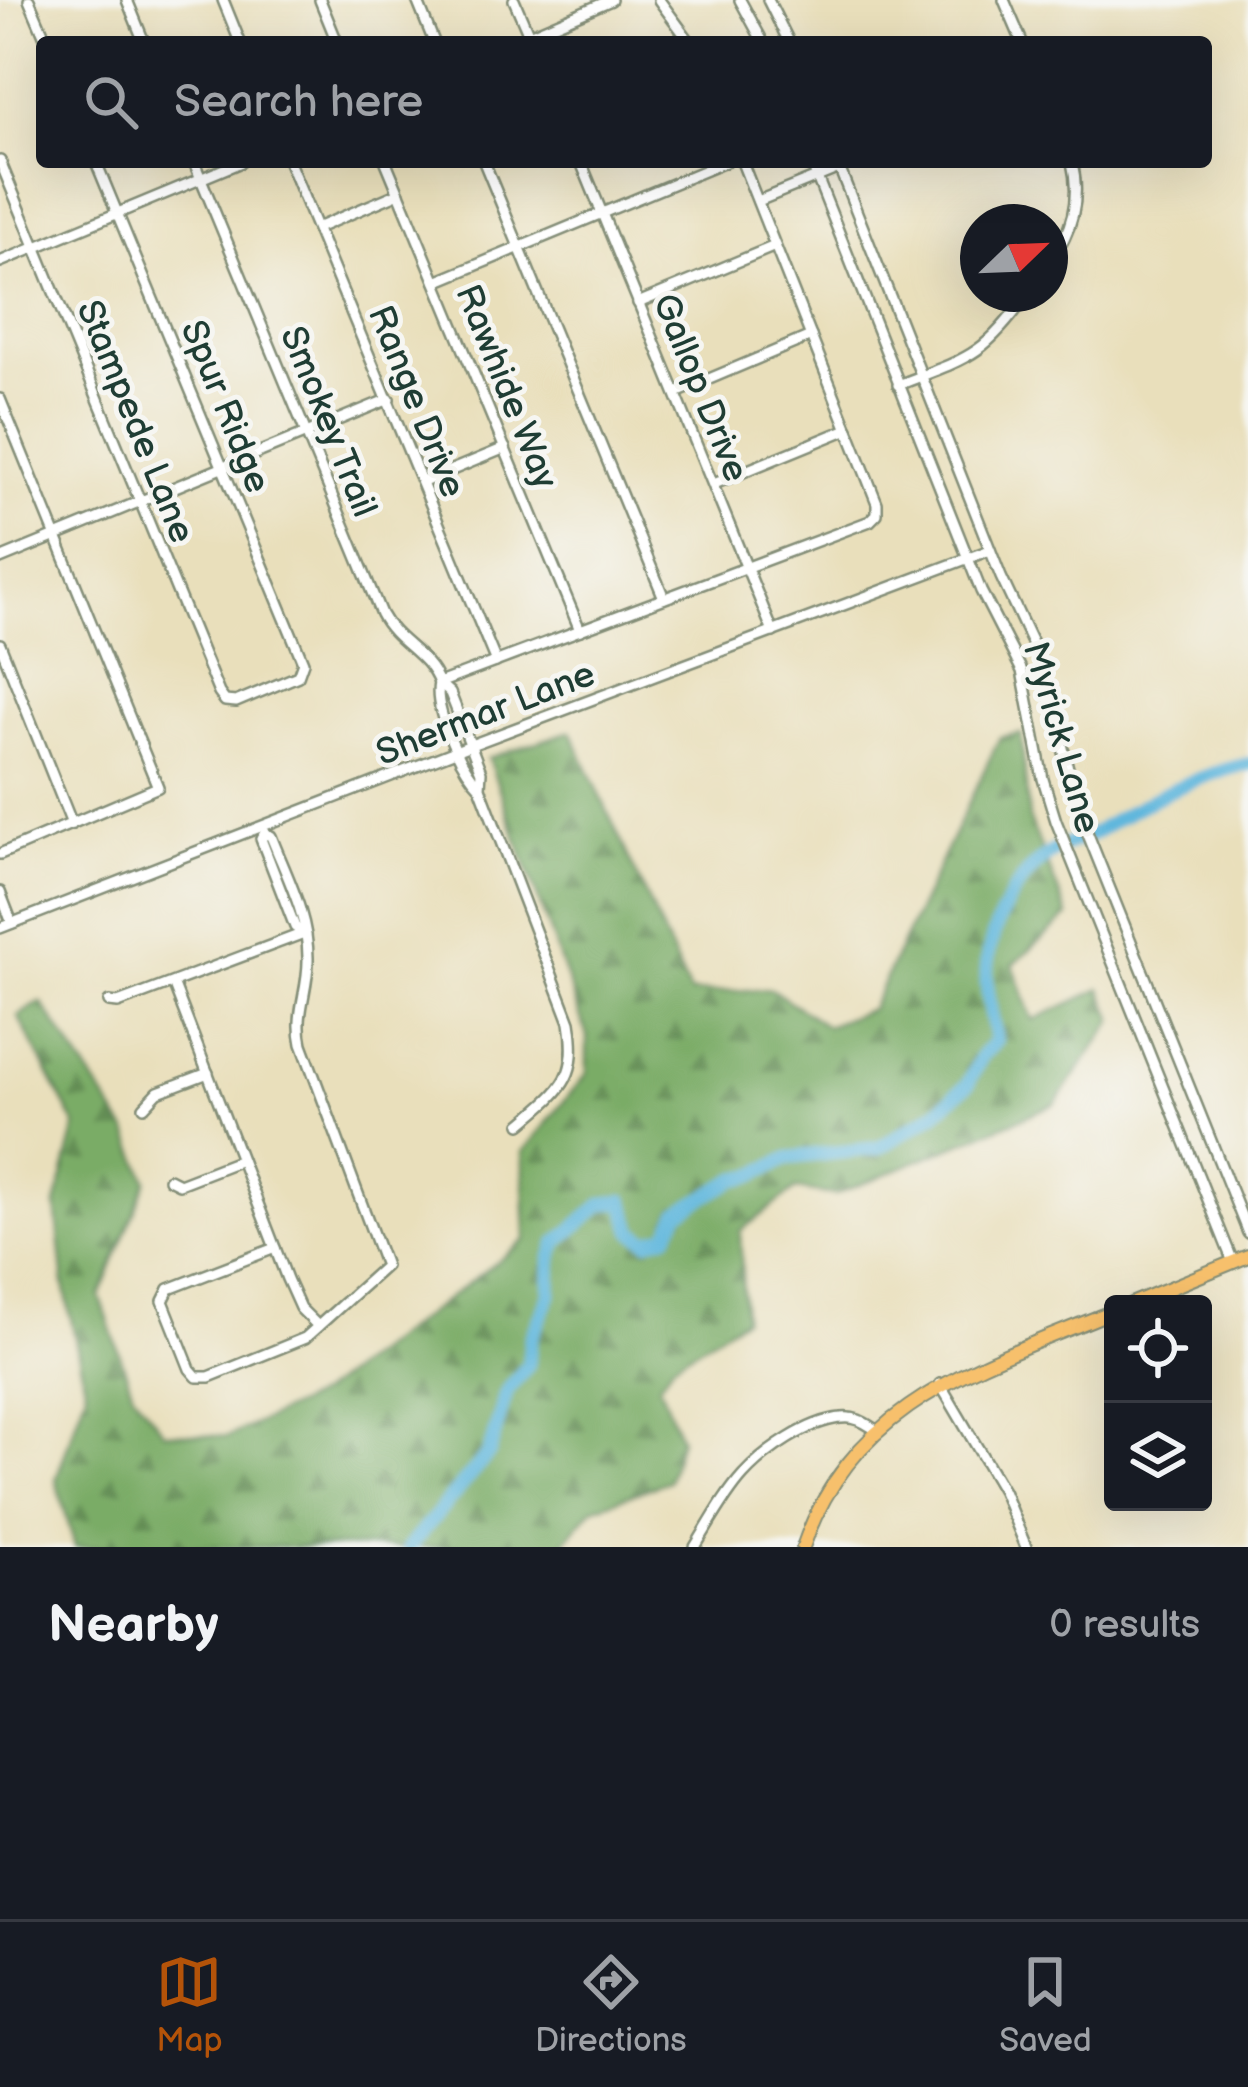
<!DOCTYPE html>
<style>
body{margin:0;font-family:"Balsamiq Sans",sans-serif;background:#242831;color:#f1f3f6}
.controls{position:absolute;right:36px;bottom:36px;display:grid;overflow:hidden;border-radius:12px;box-shadow:0 12px 48px #0002}
.controls button{width:108px;height:108px;display:grid;place-items:center;padding:0;border:0;border-bottom:3px solid #363941;background:#171b24;color:#f1f3f6;font:60px sans-serif}
.compass{position:absolute;left:960px;top:204px;width:108px;height:108px;border-radius:50%;background:#171b24;box-shadow:0 12px 48px #0002;rotate:67deg}
.list{margin:0;padding:0;list-style:none}
h2{display:flex;justify-content:space-between;align-items:center;height:156px;margin:0;padding:0 48px;font-size:51px}
h2 small{font-size:39px;font-weight:400;color:#9ea1a6}
.icon{flex:none;width:66px;height:66px;fill:none;stroke:currentColor;stroke-width:2;stroke-linecap:round;stroke-linejoin:round}
.map{position:relative;flex:none;width:1248px;height:1547px;overflow:hidden}
.search{position:absolute;background:#171b24;box-shadow:0 12px 48px #0002;left:36px;right:36px;top:36px;height:132px;display:flex;align-items:center;gap:30px;box-sizing:border-box;padding:0 42px;border-radius:12px;color:#9ea1a6;font-size:45px}
.sheet{height:372px;background:#171b24}
nav{display:flex;justify-content:space-around;align-items:center;box-sizing:border-box;height:168px;border-top:3px solid #363941;background:#171b24;font-size:33px;color:#9ea1a6}
nav a{display:grid;justify-items:center;gap:6px}
nav .on{color:#b45309}
.map>svg:first-child{display:block}
.forest{fill:url(#forest-firs);stroke:#4c744d;stroke-width:3}
.lines{fill:none;stroke-linecap:round;stroke-linejoin:round}
.river{stroke:#60b7dd;stroke-width:14}
.minor-casing{stroke:#848e78;stroke-width:14}
.major-casing{stroke:#848e78;stroke-width:16}
.minor{stroke:#fff;stroke-width:9}
.major{stroke:#f7c06c;stroke-width:12}
.labels{text-anchor:middle;stroke-width:10;stroke-linejoin:round;paint-order:stroke}
.street-label{font-size:36px;fill:#1f3d34;stroke:#f6f6f2}
</style>
<div class="map">
<svg width="1248" height="1547" viewBox="0 0 1248 1547">
<defs>
<pattern id="forest-firs" width="22" height="20" patternUnits="userSpaceOnUse" patternTransform="scale(3)"><rect width="22" height="20" fill="#7aac66"/><path d="M5 1l3.5 6h-7zM16 11l3.5 6h-7z" fill="#638d55"/></pattern>
</defs>
<rect width="100%" height="100%" fill="#f6f6f2"/>
<filter id="ink" filterUnits="userSpaceOnUse"><feTurbulence type="fractalNoise" baseFrequency=".00833" numOctaves="2"/><feDisplacementMap in="SourceGraphic" scale="24" xChannelSelector="R" yChannelSelector="G"/><feConvolveMatrix kernelMatrix="1 2 1 2 8 2 1 2 1" color-interpolation-filters="sRGB"/></filter>
<filter id="wash" filterUnits="userSpaceOnUse"><feTurbulence type="fractalNoise" baseFrequency=".004" numOctaves="4" result="noise"/><feDisplacementMap in="SourceGraphic" scale="48" xChannelSelector="R" yChannelSelector="G"/><feGaussianBlur stdDeviation="2.7" result="paint"/><feColorMatrix in="noise" values="0 0 0 0 0 0 0 0 0 0 0 0 0 0 0 0 0 1.4 0 .05"/><feComposite in="paint" operator="in"/></filter>
<g filter="url(#wash)">
<rect width="100%" height="100%" fill="#e9dfbb"/>
<!-- forest -->
<path class="forest" d="M571,731L690,993L771,989L826,1026L871,1009L1000,737L1021,734L1029,818L1068,916L1013,965L1033,1020L1101,989L1114,1020L1055,1104L835,1195L796,1189L740,1231L744,1318L672,1364L659,1385L680,1438L668,1481L593,1508L560,1547H75L56,1480L86,1391L64,1285L56,1205L76,1126L18,1016L41,1002L128,1133L147,1180L100,1296L133,1393L164,1432L227,1437L320,1394L526,1240L523,1152L587,1073V1036L488,758Z"/>
<g class="lines">
<!-- river -->
<path class="river" d="M409,1547L489,1453L507,1391L528,1365L531,1338L550,1295L551,1259L557,1243L602,1204L624,1201L633,1231L648,1241L667,1235L679,1212L736,1179L752,1176L789,1158L879,1148L935,1113L967,1085L983,1054L996,1042C993,1019 985,991 987,968C990,924 1018,874 1054,851C1067,842 1083,841 1096,832C1142,802 1194,776 1248,764"/>
</g>
</g>
<g filter="url(#ink)">
<g class="lines">
<defs>
<g id="minor">
<path d="M29,0L47,42"/>
<path d="M127,0L144,42"/>
<path d="M223,0L240,42"/>
<path d="M320,0L337,42"/>
<path d="M417,0L434,42"/>
<path d="M514,0L532,42"/>
<path d="M659,0L690,42"/>
<path d="M740,0L763,42"/>
<path d="M768,0L789,42"/>
<path d="M1004,0L1022,42"/>
<path d="M529,35L611,0"/>
<path d="M0,161L219,693L225,701L236,702L298,676L303,662L96,162"/>
<path d="M194,162L381,614C396,643 427,652 439,683L870,521L877,514V503L742,162"/>
<path d="M289,162L496,662"/>
<path d="M386,162L580,630"/>
<path d="M484,162L664,598"/>
<path d="M581,162L773,632"/>
<path d="M811,162L981,591L1022,671L1043,779L1056,821L1233,1262"/>
<path d="M837,162L1001,577L1042,664L1079,812L1248,1233"/>
<path d="M758,201L839,168"/>
<path d="M317,228L399,193"/>
<path d="M0,262L241,162"/>
<path d="M1050,262C1072,231 1081,200 1072,162"/>
<path d="M436,282L725,162"/>
<path d="M638,303L775,246"/>
<path d="M898,385C968,358 983,357 1028,294"/>
<path d="M676,393L811,336"/>
<path d="M0,399L158,787L0,854"/>
<path d="M423,482L505,448"/>
<path d="M714,484L848,429"/>
<path d="M0,559L389,399"/>
<path d="M0,644L72,824"/>
<path d="M480,787C461,768 433,709 439,683L450,693L481,772L480,787L570,1022C579,1079 562,1089 521,1124"/>
<path d="M265,833L261,839L295,927L304,933"/>
<path d="M265,834L271,836C287,877 309,917 308,961C308,991 295,1014 302,1044L385,1266L305,1338L209,1377H197L190,1369L163,1301L169,1289L275,1248"/>
<path d="M0,892L12,923"/>
<path d="M0,928L471,745L990,550"/>
<path d="M173,983L287,1279L300,1308L318,1326"/>
<path d="M109,1002L118,1003L304,933"/>
<path d="M144,1107L158,1092L208,1073"/>
<path d="M169,1179L179,1184L241,1160"/>
<path d="M940,1384L1003,1491L1026,1547"/>
<path d="M695,1547C710,1523 724,1496 743,1475C765,1451 808,1421 841,1418C856,1416 865,1423 876,1430"/>
</g>
<g id="major">
<path d="M1131,1304L1248,1256"/>
<path d="M803,1547C854,1399 984,1365 1113,1311"/>
</g>
</defs>
<!-- minor casing -->
<use href="#minor" class="minor-casing"/>
<!-- major casing -->
<use href="#major" class="major-casing"/>
<!-- minor -->
<use href="#minor" class="minor"/>
<!-- major -->
<use href="#major" class="major"/>
</g>
</g>
<g class="labels">
<!-- street labels -->
<g class="street-label">
<text transform="translate(508 386) rotate(68)" y="13">Rawhide Way</text>
<text transform="translate(702 387) rotate(68)" y="13">Gallop Drive</text>
<text transform="translate(418 401) rotate(68)" y="13">Range Drive</text>
<text transform="translate(227 406) rotate(68)" y="13">Spur Ridge</text>
<text transform="translate(137 421) rotate(68)" y="13">Stampede Lane</text>
<text transform="translate(330 421) rotate(68)" y="13">Smokey Trail</text>
<text transform="translate(485 712) rotate(-21)" y="13">Shermar Lane</text>
<text transform="translate(1063 737) rotate(74)" y="13">Myrick Lane</text>
</g>
</g>
</svg>
<div class="controls">
<button><svg class="icon" aria-label="locate" viewBox="0 0 24 24"><circle cx="12" cy="12" r="6"/><path d="M12 2v4M12 18v4M2 12h4M18 12h4"/></svg></button>
<button><svg class="icon" aria-label="layers" viewBox="0 0 24 24"><path d="M12 4l9 5-9 5-9-5zM3 14l9 5 9-5"/></svg></button>
</div>
<svg class="compass" viewBox="-18 -18 36 36"><path d="M0-13l5 13h-10z" fill="#e53935"/><path d="M0 13l5-13h-10z" fill="#9ea1a6"/></svg>
<div class="search"><svg class="icon" aria-label="search" viewBox="0 0 24 24"><circle cx="10" cy="10" r="6"/><path d="M15 15l6 6"/></svg>Search here</div>
</div>
<section class="sheet">
<h2>Nearby<small>0 results</small></h2>
<ul class="list">
</ul>
</section>
<nav>
<a class="on"><svg class="icon" aria-label="map" viewBox="0 0 24 24"><path d="M3 6l6-2 6 2 6-2v14l-6 2-6-2-6 2zM9 4v14M15 6v14"/></svg>Map</a>
<a><svg class="icon" aria-label="directions" viewBox="0 0 24 24"><path d="M12 3l9 9-9 9-9-9zM9 14v-3h6M13 9l2 2-2 2"/></svg>Directions</a>
<a><svg class="icon" aria-label="saved" viewBox="0 0 24 24"><path d="M7 4h10v16l-5-4-5 4z"/></svg>Saved</a>
</nav>
